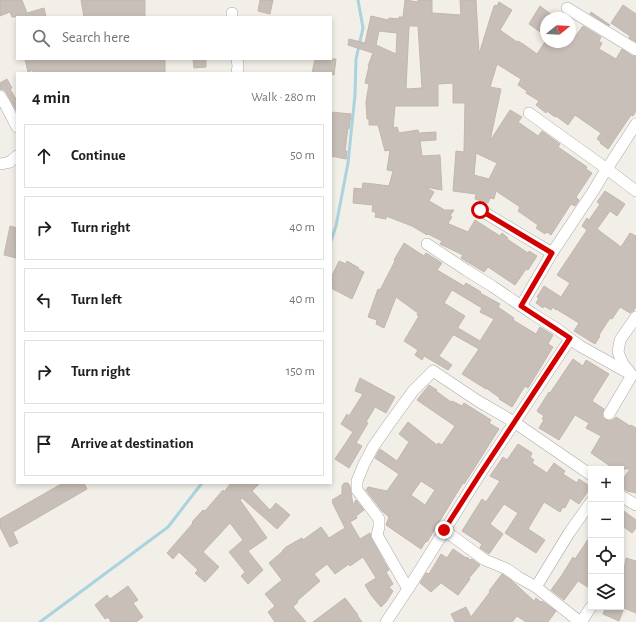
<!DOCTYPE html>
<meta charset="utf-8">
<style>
body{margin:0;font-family:"Alegreya Sans",sans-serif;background:#f6f6f6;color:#202124}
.controls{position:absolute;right:12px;bottom:12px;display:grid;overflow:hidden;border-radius:0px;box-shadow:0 2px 6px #0003}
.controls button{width:36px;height:36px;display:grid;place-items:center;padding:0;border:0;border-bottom:1px solid #e0e0e0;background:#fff;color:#202124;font:20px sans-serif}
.compass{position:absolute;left:540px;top:12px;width:36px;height:36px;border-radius:50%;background:#fff;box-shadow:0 2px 6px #0003;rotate:72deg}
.stop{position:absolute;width:12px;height:12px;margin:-9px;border:3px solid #d40000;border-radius:50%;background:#fff}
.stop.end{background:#d40000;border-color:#fff;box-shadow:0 1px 4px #0008}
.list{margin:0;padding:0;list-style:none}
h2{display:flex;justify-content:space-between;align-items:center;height:52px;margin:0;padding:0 16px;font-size:17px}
h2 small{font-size:13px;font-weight:400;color:#757577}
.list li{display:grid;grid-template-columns:26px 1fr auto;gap:12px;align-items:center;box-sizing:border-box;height:64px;margin:0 8px 8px;padding:0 8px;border:1px solid #e0e0e0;border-radius:0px}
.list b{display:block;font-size:15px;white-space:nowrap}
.list em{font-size:13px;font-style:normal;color:#757577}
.icon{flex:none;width:22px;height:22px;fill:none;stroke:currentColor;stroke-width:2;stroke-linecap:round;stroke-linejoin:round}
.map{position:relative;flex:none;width:636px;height:622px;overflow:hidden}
.search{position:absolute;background:#fff;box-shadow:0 2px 6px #0003;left:16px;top:16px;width:316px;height:44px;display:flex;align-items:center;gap:10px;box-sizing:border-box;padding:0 14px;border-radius:0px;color:#757577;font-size:15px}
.panel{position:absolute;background:#fff;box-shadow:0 2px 6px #0003;left:16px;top:72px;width:316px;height:412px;border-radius:0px}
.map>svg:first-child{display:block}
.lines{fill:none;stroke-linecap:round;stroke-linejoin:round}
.stream{stroke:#aad3df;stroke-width:3}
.building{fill:#c7bfb8;stroke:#c4b6ab;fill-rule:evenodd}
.minor-casing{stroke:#a9a9a9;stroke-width:12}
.minor{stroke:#fff;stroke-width:11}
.route{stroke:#d40000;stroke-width:5}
</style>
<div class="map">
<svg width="636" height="622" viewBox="0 0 636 622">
<rect width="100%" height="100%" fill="#f2efe9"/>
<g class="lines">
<!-- stream -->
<g class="stream">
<path d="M331,241L336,226L348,163L355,95L356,59L363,28L358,0"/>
<path d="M40,622L168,527L202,483"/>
</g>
</g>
<!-- building -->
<g class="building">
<path d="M0,0H22L27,13L44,8L46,17H12L10,12L0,16Z"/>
<path d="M81,0H145V17H84Z"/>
<path d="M260,0H273L270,14L258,11Z"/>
<path d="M405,0L418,2V0H432V13L461,15L460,0H476L479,54L494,6L495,7V5L497,6L499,2L512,10L500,30L517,42L518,41L523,44L537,54L545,42H571L583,26L601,37L599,41L602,43L599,49L616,59L622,49L632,56L636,57V111L633,116L631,115L608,149L600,143L601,142L597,139L601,133L575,115L568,125L556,116L555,117L547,111L546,113L536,105L539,101L526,93L527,91L518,85L521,79L497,64L490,87L501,89L490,141L510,110L522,117L518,122L538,136L542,131L560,144L558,147L587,167L586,169L592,173L576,197L579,200L575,206L571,204L551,235L547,232L545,234L536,228L538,225L518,211L520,207L496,191L494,199L490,198L488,203L475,199L476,194L453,191L456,151L464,152L465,103H453V83L438,84V106H395L393,128L397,127L399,133L418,130L419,133L436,132V140L420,141L422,156L440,155L442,190L425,187L434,192L429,201L443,209V210H454L450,216L452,217L448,223L449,224L468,232L475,220L500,236L502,233L508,238L507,239L528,253L529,251L537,256L528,270L526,269L515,285L488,267L484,272L461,258L463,255L440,244L442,241L428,234L427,235L412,226L386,216V219L375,217L376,213L372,211L373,205L353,203L354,188L362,189L363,183L374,184L389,186L393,171L387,170L390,150L385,151L378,125H369V119H367L366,102L369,84L365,83L369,66H368L373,53L348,45L349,39L365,43L371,16L388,20L389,18L399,19V17H403ZM409,26H418L422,88L406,89ZM379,31L397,33L396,54L376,45ZM476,153L497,163L489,179L474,175Z"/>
<path d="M623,5L636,14V42L629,38L630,36L611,23Z"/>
<path d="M540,6L556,18H546V36L529,24Z"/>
<path d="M591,12L610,25L609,26L590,14Z"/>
<path d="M25,59H165V73H33V70L28,72Z"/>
<path d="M193,59H206V67L194,68Z"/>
<path d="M315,59H336L334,75L331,74V73H312Z"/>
<path d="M7,79L12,88L10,89L17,101V112L6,92L4,90L0,89V83Z"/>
<path d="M331,112L351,114L349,129L348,128L345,151H347L346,159L331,156Z"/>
<path d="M605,191L625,204L617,216L610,211L597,229L621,247L630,233L636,236V307L634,310L630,313L620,307L612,319L610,318L599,335L600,336L595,344L574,331L579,323L556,309V310L553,307L551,310L544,306L543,308L536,303L539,298L537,297L544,286L561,297L570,283L557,275L587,230L582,226L587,218L589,220L600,204L597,202Z"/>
<path d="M10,226L17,228V258L4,255Z"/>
<path d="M404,243L424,256L426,253L442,263L437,270L464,286L466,283L481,292L480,293L500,304L498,307L514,318L513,320L536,334L540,327L553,335L548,344L553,347L528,388L525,386L512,407L499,399L500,398L486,388V389L462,374L479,349L454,335L453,336V335L439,356L452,365L448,370L424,356L422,360L415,355L418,350L404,341L419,316L417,315L418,313L396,297L384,328L376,324L377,320L368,317L378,289L380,290L395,261L394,260ZM452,290L482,308L480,312L494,319L480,341L458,328V327L465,316L444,303Z"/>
<path d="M339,261L346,264L347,261L359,268L358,269L364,272L352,299L331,288V278Z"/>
<path d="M573,359L583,366L586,360L609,374L592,401L604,409L602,414L603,418L606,420L609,421L613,420L616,417L630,426L631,425L636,428V493L627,491L621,487V482L630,469H608L610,466L591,453L601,436L586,428L589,423L575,415L559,440L539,428L544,420L542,419L544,416L537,411L549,392L550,393Z"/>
<path d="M360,378L395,397L386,413L375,407L366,422L368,423L356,443L362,446L349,468L335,459L353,432L341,424L347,414L349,416L363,394L355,391Z"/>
<path d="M429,385L437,390L436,391L451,402L452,401L462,406L464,403L491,420L489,423L499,429L473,470L464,484L463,483L427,542L426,541L421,549L386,525L389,517L382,511L366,490L368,487L387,491L399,474L375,458L380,449L397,461L409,442L399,434L408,422L437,445L438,443L442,445L455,426L417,400ZM421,481L435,490L425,505L411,495Z"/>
<path d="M518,444L532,453L530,457L534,460L532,463L547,473L554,463L565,471L563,474L577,483L579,479L591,487L579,504L570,498L565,508L563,507L560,512L544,502L528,529L545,540L536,553L505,533L518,513L504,504L490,524L503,534L489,554L480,548L482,544L462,531L482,499L486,502L500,481L490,476L503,457L507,460Z"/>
<path d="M63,483H84L87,489L13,532L18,543L10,547L0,527V519Z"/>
<path d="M231,483H260L252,491L270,510L276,503L290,515L277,529L242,498L240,500L267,538L248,551L263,570L248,584L241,576L245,572L229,552L243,540L230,523L203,552L219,567L205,582L195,573L198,570L179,552L173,559L167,553L193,523L192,522L203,510L205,511L223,490L224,492Z"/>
<path d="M344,483H348L350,486L353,505L356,500L364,510L356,516L357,518L350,522L360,539L370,533L371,538L389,570L386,572L393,584L389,587L393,591L386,602L381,607L371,595L365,585L376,578L363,557L350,566L349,564L335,574L327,564L314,574L320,581L297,601L298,602L293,607L306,622H275L268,612L275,606L265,594L282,580L269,563L283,551H282L286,547L302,538L303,540L321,527L329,538L345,528L332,502L333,501L332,500L342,494V486Z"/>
<path d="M621,509L636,520V528L632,533L621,525Z"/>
<path d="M591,535V589L578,581L564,600L551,590L562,575L573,557L575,559Z"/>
<path d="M453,549L466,558L467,557L470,560L472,559L480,565L469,578L470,579L458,595L441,583L431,592L420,583L426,573L429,574L441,554L447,558Z"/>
<path d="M626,558L636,561V613L624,608L619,621L603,614L606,607H621V568L624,570Z"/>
<path d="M502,574L511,580L534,601L536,598L541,602L542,601L556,611L548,622H526L517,616L512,622H455L451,614L466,607L471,617L490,592L489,591Z"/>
<path d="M128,586L138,600L133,603L143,617L136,622H111L108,617L105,619L95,605L107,595L110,599Z"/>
<path d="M345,598L358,615H357L362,622H313Z"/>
</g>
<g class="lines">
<defs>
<g id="minor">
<path d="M567,8L636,50"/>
<path d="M232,13V17"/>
<path d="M237,73L238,66L237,59"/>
<path d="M0,96L5,104L17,127"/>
<path d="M529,113L607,169L636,191"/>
<path d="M0,164L10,162L17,156"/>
<path d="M480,210L552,253"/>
<path d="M427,244L466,270L492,286L533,314L557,329L580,346L632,375L609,414"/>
<path d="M521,306L552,253L594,190L601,178L636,124"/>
<path d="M629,371L623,364L618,352L620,340L636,317"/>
<path d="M621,496L636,505"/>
<path d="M444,530L485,560L507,569L518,577L536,587L580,622"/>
<path d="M536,587L569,533L591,502"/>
<path d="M408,589L377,535L379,527V519L370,507L357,490V481L364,464L373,447L389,424L413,391L433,371L478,401L514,422L591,475"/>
<path d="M386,622L408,589L480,474L570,339"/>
<path d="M581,622L591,607"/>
</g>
</defs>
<!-- minor casing -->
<use href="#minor" class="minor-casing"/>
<!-- minor -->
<use href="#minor" class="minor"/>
</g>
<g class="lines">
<!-- route -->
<path class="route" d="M444,530L480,474L570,338L521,306L552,253L480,210"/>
</g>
</svg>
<div class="controls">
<button>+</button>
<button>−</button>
<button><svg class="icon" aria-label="locate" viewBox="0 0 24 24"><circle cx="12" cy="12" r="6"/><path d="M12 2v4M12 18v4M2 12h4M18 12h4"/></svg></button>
<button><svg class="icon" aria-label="layers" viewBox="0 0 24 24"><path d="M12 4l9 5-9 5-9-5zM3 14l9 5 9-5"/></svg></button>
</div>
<svg class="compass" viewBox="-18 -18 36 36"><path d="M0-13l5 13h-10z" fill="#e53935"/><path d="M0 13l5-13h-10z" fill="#757577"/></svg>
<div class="stop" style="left:480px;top:210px"></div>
<div class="stop end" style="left:444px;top:530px"></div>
<div class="search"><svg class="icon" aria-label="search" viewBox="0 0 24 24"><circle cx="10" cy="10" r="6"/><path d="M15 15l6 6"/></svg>Search here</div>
<section class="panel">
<h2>4 min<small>Walk · 280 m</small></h2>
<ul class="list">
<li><svg class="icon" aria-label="ahead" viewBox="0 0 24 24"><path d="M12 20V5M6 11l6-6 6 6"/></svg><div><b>Continue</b></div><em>50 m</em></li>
<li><svg class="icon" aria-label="right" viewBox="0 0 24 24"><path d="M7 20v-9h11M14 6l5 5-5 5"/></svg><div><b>Turn right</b></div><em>40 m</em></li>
<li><svg class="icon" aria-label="left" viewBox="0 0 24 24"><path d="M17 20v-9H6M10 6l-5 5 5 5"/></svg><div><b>Turn left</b></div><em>40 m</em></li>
<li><svg class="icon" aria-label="right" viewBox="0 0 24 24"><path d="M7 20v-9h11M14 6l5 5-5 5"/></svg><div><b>Turn right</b></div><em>150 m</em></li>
<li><svg class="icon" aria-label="arrive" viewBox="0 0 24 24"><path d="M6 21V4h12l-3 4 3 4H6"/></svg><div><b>Arrive at destination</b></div></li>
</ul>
</section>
</div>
